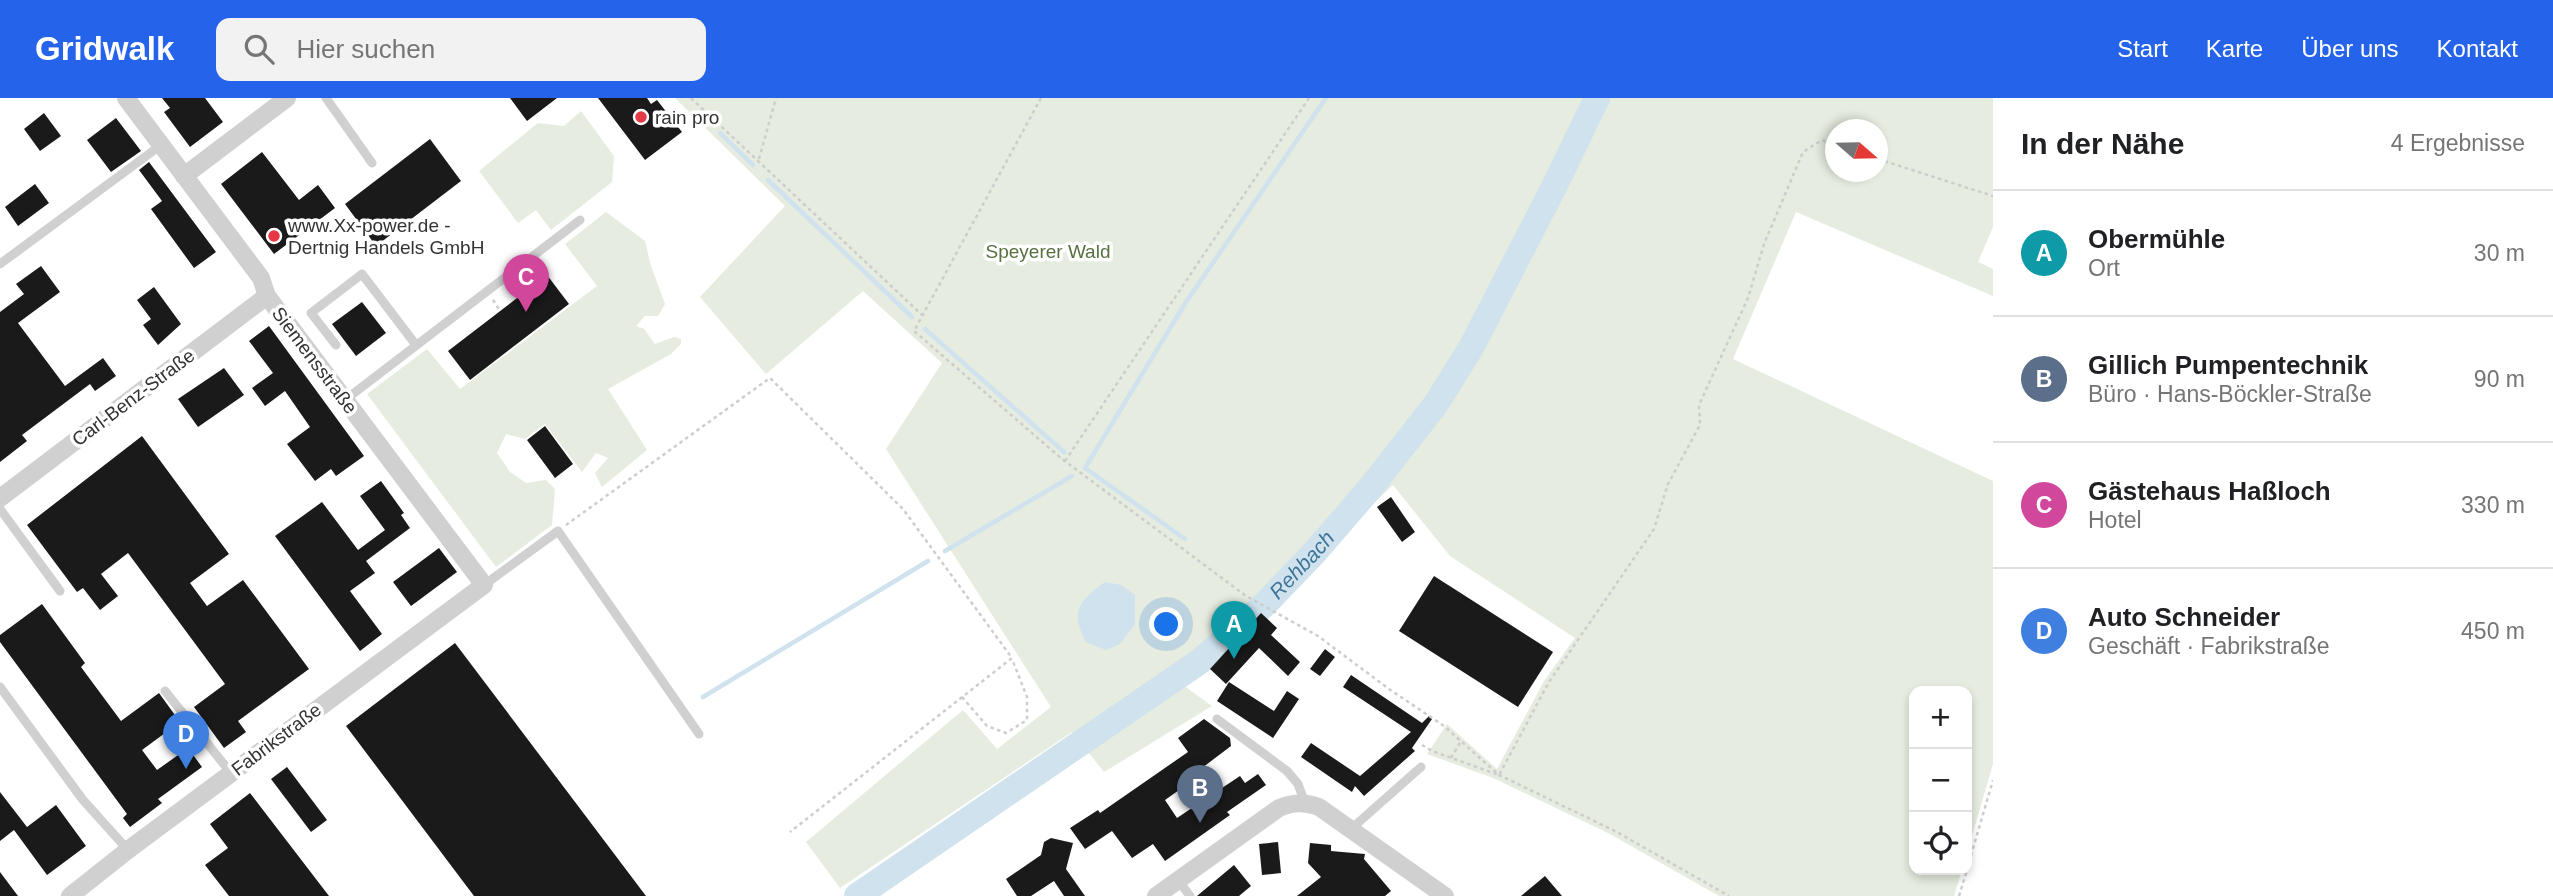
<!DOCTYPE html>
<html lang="de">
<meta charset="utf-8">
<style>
body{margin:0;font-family:Arial,sans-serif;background:#f2f2f2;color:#202124}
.controls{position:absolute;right:21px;bottom:21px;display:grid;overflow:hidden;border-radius:14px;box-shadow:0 4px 10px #0003}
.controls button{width:63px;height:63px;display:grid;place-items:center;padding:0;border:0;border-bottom:2px solid #e0e0e0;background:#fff;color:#202124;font:35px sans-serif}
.compass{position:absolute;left:1825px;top:21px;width:63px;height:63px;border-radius:50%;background:#fff;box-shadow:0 4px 10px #0003;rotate:110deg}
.you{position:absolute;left:1167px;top:527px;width:24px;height:24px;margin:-18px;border:5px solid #fff;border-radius:50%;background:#1a73e8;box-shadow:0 0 0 10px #1a73e833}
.badge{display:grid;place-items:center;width:46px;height:46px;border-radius:50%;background:#2563eb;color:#fff;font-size:23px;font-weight:700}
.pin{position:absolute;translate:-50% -58px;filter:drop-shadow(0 2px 4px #0008)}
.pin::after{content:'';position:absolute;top:37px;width:24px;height:21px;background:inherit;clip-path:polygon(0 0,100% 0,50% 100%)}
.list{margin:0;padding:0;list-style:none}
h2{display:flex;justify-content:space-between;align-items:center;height:91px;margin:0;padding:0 28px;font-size:30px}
h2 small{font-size:23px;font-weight:400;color:#757577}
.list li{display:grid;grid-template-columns:46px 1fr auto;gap:21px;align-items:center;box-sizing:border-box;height:126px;padding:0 28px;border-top:2px solid #e0e0e0}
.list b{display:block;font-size:26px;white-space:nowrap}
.list p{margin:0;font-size:23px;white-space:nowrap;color:#757577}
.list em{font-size:23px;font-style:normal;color:#757577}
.icon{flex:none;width:38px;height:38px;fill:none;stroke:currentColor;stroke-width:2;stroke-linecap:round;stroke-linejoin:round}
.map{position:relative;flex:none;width:1993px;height:798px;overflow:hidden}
header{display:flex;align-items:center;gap:42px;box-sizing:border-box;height:98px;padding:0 35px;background:#2563eb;color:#fff}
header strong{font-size:33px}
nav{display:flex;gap:38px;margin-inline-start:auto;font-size:24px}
.search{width:490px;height:63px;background:#f2f2f2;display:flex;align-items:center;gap:18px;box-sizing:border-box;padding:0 24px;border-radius:14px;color:#757577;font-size:26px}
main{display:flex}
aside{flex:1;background:#fff}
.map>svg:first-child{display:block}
.green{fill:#e6ecdf;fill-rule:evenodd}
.water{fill:#cfe2ee}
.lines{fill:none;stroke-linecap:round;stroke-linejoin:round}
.stream{stroke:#cfe2ee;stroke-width:4.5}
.river{stroke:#cfe2ee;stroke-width:26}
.building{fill:#1a1a1a}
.path{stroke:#cdcdcd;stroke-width:2.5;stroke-dasharray:3.5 3.5;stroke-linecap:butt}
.lane{stroke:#d0d0d0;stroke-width:9}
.street{stroke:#d0d0d0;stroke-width:18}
.poi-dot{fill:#e63946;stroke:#fff;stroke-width:2.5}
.labels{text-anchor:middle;stroke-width:7;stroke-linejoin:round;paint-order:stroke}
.poi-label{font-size:19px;fill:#333;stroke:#fff;text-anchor:start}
.park-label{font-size:19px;fill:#56703f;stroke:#fff}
.street-label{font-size:19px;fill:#333;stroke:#fff}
.water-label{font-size:21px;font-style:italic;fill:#3f7597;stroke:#fff}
</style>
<header>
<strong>Gridwalk</strong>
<div class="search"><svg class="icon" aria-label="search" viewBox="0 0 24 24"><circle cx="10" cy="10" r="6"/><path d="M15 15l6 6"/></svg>Hier suchen</div>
<nav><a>Start</a><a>Karte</a><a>Über uns</a><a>Kontakt</a></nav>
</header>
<main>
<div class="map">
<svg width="1993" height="798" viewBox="0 0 1993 798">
<rect width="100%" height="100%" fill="#fff"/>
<!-- green -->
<g class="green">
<path d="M675,0H1993V129L1978,164L1993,171V198L1796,114L1733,261L1993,383V666L1967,755V593H1914V772H1962L1954,798H1719L1608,735L1493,680L1427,656L1447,626L1497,671L1544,583L1575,540L1450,458L1393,387L1183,587L1212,608L1104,674L1072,634L840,790L806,744L963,612L997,651L1051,609L886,351L942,265L863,193L766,276L700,199L785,108ZM1836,32H1878V74H1836Z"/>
<path d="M581,13L614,58L612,84L551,132L536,112L518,125L479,73L538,25L564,28Z"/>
<path d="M606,114L645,143L651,168L665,206L658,218H645L636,228L644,231L655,246L674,239L681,241V246L671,256L608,291L647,352L602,389L595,375L608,360L596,355L582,374L545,326L525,341L506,336L497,355L510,374L526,385L546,382L555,391L552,427L496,469L367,296L427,251L460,291L597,188L565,146Z"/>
</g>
<!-- water -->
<path class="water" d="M1105,484L1121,487L1135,497V526L1120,546L1106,552L1086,544C1070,514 1078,503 1105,484Z"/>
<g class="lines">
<!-- stream -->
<g class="stream">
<path d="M720,35L753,67"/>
<path d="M768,82L912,219"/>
<path d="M925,231L1064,354"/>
<path d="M1185,441L1085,370L1186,204L1326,0"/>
<path d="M945,453L1072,378"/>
<path d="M703,599L928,463"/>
</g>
<!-- river -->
<path class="river" id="s1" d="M857,798L1199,564L1265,506L1314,455L1371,389L1436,306L1472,248L1555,87L1597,0"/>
</g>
<!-- building -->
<g class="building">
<path d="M162,0H205L223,24L190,49L164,14L170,10Z"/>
<path d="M510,0H557L527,23Z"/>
<path d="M598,0H647L651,6L657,2L682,34L645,62Z"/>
<path d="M44,15L61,38L40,53L24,31Z"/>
<path d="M116,20L141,53L111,74L87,42Z"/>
<path d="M430,41L461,83L376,148L345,106Z"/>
<path d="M262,54L299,102L318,87L335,110L274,156L221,86Z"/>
<path d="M149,64L216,154L194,170L151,111L162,103L139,72Z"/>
<path d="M35,86L49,105L18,128L5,109Z"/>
<path d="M41,168L60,194L18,225L65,288L103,260L116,278L95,293L90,286L22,337L27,343L0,364V214L24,196L16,186Z"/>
<path d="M547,177L569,206L470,282L448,253Z"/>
<path d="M154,189L181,226L158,247L143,227L151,221L137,202Z"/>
<path d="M362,204L386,235L356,258L332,226Z"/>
<path d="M269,228L364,358L336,378L331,371L315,383L287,346L310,329L285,293L265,308L252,290L273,275L249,243Z"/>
<path d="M224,270L244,297L198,329L178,301Z"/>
<path d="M545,328L573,366L555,380L527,342Z"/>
<path d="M142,338L229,456L190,485L207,508L243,482L309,571L238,623L246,634L224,650L194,609L225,586L128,455L101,476L118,498L100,512L83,490L77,494L27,427Z"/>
<path d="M381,383L404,415L401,417L410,430L366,463L375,475L350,493L382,536L360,553L275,438L322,404L358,452L385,432L360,398Z"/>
<path d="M1391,399L1415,434L1402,444L1377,409Z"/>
<path d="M439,450L457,474L411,508L393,484Z"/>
<path d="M1434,478L1553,554L1518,609L1399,533Z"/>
<path d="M42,506L85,565L81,569L121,623L159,595L180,624L142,652L157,672L188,650L202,669L158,701L162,705L130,729L123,720L127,716L0,544V537Z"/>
<path d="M1261,515L1277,530L1271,537L1300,564L1288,578L1259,550L1226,586L1210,571Z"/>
<path d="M455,545L646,798H474L346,628Z"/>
<path d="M1325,551L1335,559L1320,578L1310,571Z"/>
<path d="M1351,577L1422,625L1429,618L1432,621L1412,650L1415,653L1364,698L1355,688L1352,694L1301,659L1311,645L1360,678L1411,634L1343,589Z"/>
<path d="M1229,584L1274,613L1287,593L1299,601L1273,640L1217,603Z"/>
<path d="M1204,621L1230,640L1231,648L1194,676L1196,680L1165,702L1177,720L1240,678L1245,685L1258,676L1266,687L1227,714L1230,717L1165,763L1153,746L1132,760L1112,733L1085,751L1070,730L1098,712L1100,715L1188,654L1178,640Z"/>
<path d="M287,669L327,722L311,734L271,681Z"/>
<path d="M0,694L27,729L56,707L86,748L47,777L14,732L0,743Z"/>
<path d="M250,695L329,798H229L205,767L228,750L210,726Z"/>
<path d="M1051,740L1073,745L1066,771L1085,798H1064L1054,783L1031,798H1017L1006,781L1041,757L1044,744Z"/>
<path d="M1278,744L1281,775L1262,777L1259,746Z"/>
<path d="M1310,745L1331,747V753L1365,756L1364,761L1391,793L1385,798H1297L1321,779L1308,765Z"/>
<path d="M1234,767L1251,788L1239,798H1197Z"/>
<path d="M0,774L18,798H0Z"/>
<path d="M1545,778L1562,798H1521Z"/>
</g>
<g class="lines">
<!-- path -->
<g class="path">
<path d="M691,0L922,217"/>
<path d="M1041,0L914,233L1062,361L1246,498L1318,538L1389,591L1444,628L1499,677L1615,733L1729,798"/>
<path d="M759,61L776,0"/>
<path d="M1878,61L1993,98"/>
<path d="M493,202L500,213"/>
<path d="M1065,363L1309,0"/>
<path d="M566,427L770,280L903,411L1012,560L790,734"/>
<path d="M962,599L987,628L1006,635L1027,622V599L1012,561"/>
<path d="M1422,647L1432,653L1499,677L1549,584L1654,431L1668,386L1700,327L1699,307L1748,200L1764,146L1803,54L1822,42L1836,47"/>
<path d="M1451,660L1461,643"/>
<path d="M1967,771L1993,682"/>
<path d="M1959,798L1967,772"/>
</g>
<!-- lane -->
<g class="lane">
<path d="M326,0L372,65"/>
<path d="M0,166L161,47"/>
<path d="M336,247L311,215L362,176L416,247"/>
<path d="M345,302L580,122"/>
<path d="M0,411L60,493"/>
<path d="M484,487L558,433L699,636"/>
<path d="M0,589L83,702L128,752"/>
<path d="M165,593L231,675"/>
<path d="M1217,621L1287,673L1298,686L1305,705"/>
<path d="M1351,731L1421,669"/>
<path d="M1178,782L1190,798"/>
</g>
<!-- street -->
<g class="street">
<path d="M184,78L287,0"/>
<path d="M0,400L267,198"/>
<path d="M70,798L128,752L484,487L267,198L261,180L126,0"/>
<path d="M1156,798L1279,710C1294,704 1303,704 1319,709L1445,798"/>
</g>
</g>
<!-- markers -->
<g class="poi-dot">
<circle cx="641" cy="19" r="7"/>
<circle cx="274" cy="138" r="7"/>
</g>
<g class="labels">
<!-- poi labels -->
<g class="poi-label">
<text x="655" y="26">rain pro</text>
<text x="288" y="134">www.Xx-power.de -<tspan x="288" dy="22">Dertnig Handels GmbH</tspan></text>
</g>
<!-- park labels -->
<g class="park-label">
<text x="1048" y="160">Speyerer Wald</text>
</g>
<!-- street labels -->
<g class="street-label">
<text transform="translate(315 262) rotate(53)" y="7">Siemensstraße</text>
<text transform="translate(133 299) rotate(-37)" y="7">Carl-Benz-Straße</text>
<text transform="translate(276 641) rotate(-37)" y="7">Fabrikstraße</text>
</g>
<!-- water labels -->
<g class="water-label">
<text dy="7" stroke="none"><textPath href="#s1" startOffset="556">Rehbach</textPath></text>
</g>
</g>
</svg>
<div class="controls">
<button>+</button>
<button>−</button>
<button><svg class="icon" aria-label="locate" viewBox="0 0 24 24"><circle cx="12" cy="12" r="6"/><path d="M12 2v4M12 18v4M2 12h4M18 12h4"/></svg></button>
</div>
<svg class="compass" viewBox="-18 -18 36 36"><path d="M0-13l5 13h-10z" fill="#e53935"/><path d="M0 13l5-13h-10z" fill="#757577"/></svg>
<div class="you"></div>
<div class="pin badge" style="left:1234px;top:561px;background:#0f9aa8">A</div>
<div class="pin badge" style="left:1200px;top:725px;background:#5c6f8a">B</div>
<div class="pin badge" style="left:526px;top:214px;background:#d1479c">C</div>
<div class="pin badge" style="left:186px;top:671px;background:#3f7fe0">D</div>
</div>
<aside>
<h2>In der Nähe<small>4 Ergebnisse</small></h2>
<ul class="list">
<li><span class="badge" style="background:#0f9aa8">A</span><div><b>Obermühle</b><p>Ort</p></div><em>30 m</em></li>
<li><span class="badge" style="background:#5c6f8a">B</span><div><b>Gillich Pumpentechnik</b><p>Büro · Hans-Böckler-Straße</p></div><em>90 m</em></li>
<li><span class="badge" style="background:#d1479c">C</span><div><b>Gästehaus Haßloch</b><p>Hotel</p></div><em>330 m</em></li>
<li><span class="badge" style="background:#3f7fe0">D</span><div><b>Auto Schneider</b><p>Geschäft · Fabrikstraße</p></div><em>450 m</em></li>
</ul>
</aside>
</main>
